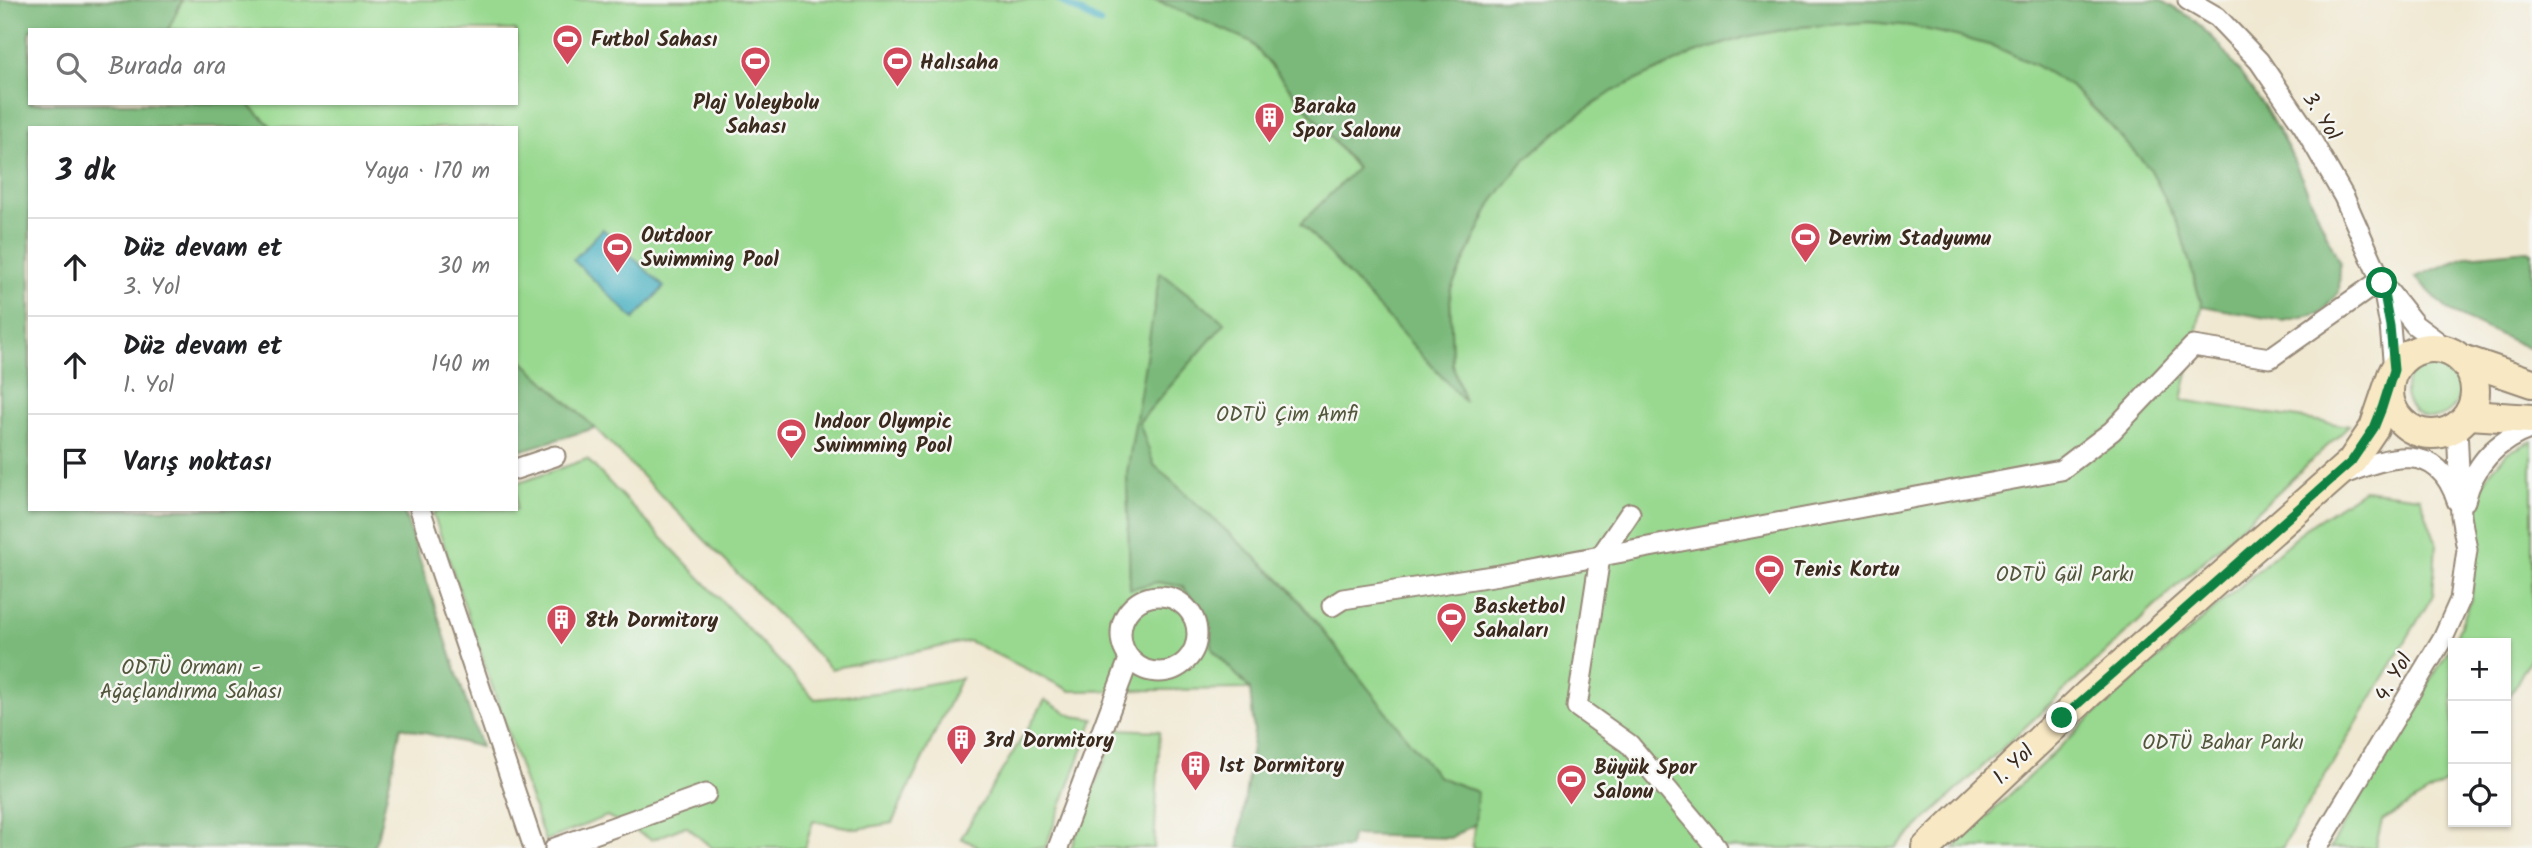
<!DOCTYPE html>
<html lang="tr">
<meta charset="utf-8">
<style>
body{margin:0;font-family:Kalam,sans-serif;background:#f2f2f2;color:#202124}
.controls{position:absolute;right:21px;bottom:21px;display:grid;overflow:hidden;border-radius:0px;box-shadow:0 2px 5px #0004}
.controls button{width:63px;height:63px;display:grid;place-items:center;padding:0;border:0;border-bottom:2px solid #e0e0e0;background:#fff;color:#202124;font:35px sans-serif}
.stop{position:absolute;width:21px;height:21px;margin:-16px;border:5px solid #0b8043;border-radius:50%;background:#fff}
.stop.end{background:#0b8043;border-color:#fff;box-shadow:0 2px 7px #0008}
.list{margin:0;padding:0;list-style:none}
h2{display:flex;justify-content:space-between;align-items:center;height:91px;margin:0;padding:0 28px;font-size:30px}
h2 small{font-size:23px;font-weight:400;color:#757577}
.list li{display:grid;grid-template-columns:46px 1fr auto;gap:21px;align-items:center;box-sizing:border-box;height:98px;padding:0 28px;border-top:2px solid #e0e0e0}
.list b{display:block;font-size:26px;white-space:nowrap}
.list p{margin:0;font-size:23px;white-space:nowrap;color:#757577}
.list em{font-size:23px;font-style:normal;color:#757577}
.icon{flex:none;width:38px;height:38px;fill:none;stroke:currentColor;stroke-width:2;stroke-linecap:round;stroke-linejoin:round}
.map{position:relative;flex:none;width:2532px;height:848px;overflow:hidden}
.search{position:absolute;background:#fff;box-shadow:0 2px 5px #0004;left:28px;top:28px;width:490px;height:77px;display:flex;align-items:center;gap:18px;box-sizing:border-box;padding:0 24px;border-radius:0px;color:#757577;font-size:26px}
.panel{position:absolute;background:#fff;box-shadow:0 2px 5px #0004;left:28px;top:126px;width:490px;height:385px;border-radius:0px}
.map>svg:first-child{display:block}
.green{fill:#98d98f;stroke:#6a8256;stroke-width:2}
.forest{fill:#7ab97a;stroke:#5a724c;stroke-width:2}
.water{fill:#40adbf;stroke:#3e6c6e;stroke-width:2}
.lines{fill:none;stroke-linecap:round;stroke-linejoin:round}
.stream{stroke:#40adbf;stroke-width:7}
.street-casing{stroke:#968978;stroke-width:23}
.secondary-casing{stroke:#968978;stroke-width:32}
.street{stroke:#fff;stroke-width:19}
.secondary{stroke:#f8e8c3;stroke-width:28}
.route{stroke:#0b8043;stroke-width:9}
.labels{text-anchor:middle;stroke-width:5;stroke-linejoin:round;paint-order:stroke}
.poi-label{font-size:21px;font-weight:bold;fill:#3b2a1e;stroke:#f6f6f2;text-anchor:start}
.street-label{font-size:21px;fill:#3b2a1e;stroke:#f6f6f2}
.park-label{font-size:21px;fill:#52563a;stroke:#f6f6f2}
</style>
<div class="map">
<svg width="2532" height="848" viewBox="0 0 2532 848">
<rect width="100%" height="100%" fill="#f6f6f2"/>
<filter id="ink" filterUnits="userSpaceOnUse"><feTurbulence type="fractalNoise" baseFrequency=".0143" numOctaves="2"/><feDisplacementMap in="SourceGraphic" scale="14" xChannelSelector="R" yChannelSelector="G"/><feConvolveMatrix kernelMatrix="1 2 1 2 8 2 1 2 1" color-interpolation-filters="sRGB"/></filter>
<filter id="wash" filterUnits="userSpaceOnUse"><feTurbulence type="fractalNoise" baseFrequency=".00686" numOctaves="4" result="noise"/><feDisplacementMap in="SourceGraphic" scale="28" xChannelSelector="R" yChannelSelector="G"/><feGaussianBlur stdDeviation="1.57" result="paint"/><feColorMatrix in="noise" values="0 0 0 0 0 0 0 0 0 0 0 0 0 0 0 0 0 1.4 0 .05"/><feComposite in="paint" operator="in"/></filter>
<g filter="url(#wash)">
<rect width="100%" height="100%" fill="#f0e8d1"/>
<!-- green -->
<g class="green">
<path d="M182,0H1156L1250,41L1357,169L1302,223L1464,399L1452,364L1450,291L1491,204L1524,160L1568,122L1613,91L1692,54L1745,37L1799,27L1869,22L1911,26L1956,36L1996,47L2035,65L2070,86L2133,147L2151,170L2180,229L2202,306L2182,400L2349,426L1895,848H1472L1477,792L1437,776L1289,588L1154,465L1138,423L1225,323L1161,273L1127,473L1130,588L1157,582L1182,586L1207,617L1213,650L1250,689L1071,691L969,641L831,669L595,428L516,355V128H273L247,103H516V30H168Z"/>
<circle cx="2432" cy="391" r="27"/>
<path d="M2532,441V655L2508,699L2506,714V643H2453L2470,603L2478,545L2474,513L2478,492L2491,471L2507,453Z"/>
<path d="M587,459L815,699L885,692L961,678L892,823L857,829L813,821L805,848H712L686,826L652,840L607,816L545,841L433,513L444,509H516V484Z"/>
<path d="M2364,490L2420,497L2436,542L2433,595L2282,848H1954L2086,722L2306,528Z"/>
<path d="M2453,643V778L2382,821L2375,848H2330Z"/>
<path d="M1045,700L1073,716L1094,719L1045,848H981L961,838Z"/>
<path d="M1117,729L1160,731L1154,848H1071Z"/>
</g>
<!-- forest -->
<g class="forest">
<path d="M0,0H182L168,30H30V103H247L273,128H30V509H403L481,747L401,727L378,835L373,848H0Z"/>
<path d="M1156,0H2160L2193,19L2219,44L2264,106L2289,150L2340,264L2339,292L2321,313L2283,321L2202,306L2180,229L2151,170L2097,111L2070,86L2035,65L1996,47L1956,36L1911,26L1869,22L1799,27L1745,37L1692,54L1613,91L1568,122L1524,160L1491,204L1450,291L1452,364L1465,402L1301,223L1357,168L1250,41Z"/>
<path d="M2527,250L2532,252V350L2449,311L2415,277L2468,256Z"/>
<path d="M1160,272L1225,323L1139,422L1154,465L1289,588L1437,776L1477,792L1475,824L1450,838L1351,835L1349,848H1238L1254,732L1250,689L1213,650L1207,617L1182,586L1157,582L1130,589L1127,473Z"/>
<path d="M516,355L595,428L516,452Z"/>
</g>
<!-- water -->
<path class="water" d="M603,229L664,287L634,319L573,260Z"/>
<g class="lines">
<!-- stream -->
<path class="stream" d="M1059,0L1100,23"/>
</g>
</g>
<g filter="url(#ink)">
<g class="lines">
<defs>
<g id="street">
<path d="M2188,0L2217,17L2259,61L2304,127L2344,197L2382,283L2390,326L2394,370"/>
<path d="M2385,287L2415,325L2450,351"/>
<path d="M516,469L555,456"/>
<path d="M2344,474C2389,456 2438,440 2457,501"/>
<path d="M2465,501C2474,464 2497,440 2532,428"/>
<path d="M420,509L534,848"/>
<path d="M1630,513L1600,557L1577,707L1629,744L1717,848"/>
<circle cx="1159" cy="634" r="38"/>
<path d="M1332,606L1343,599L1499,575L2061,470L2112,431L2193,346L2270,358L2381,280"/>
<path d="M555,848L706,794"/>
<path d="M1058,848L1129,659"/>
<path d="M2317,848L2443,638L2460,600L2467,550L2461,516L2457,427"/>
</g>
<g id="secondary">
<circle cx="2432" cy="391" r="43"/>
<path d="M2462,359L2532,383"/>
<path d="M2469,415L2532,419"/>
<path d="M1926,848L2088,694L2351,462L2374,428L2389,384"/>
</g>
</defs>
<!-- street casing -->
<use href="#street" class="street-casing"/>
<!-- secondary casing -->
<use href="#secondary" class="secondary-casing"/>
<!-- street -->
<use href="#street" class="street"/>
<!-- secondary -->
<use href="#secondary" class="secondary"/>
</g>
</g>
<g class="lines" filter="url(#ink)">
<!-- route -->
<path class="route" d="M2062,718L2351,462L2374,428L2382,408L2394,370L2390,326L2382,283"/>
</g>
<!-- icons -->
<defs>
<symbol id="stadium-pin" viewBox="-11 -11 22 30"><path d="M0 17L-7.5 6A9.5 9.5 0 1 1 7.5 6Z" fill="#d1495b" stroke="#f6f6f2"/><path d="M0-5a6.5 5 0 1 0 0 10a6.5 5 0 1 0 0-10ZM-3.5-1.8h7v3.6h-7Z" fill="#fff"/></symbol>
<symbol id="building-pin" viewBox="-11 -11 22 30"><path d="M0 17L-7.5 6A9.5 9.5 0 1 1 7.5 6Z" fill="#d1495b" stroke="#f6f6f2"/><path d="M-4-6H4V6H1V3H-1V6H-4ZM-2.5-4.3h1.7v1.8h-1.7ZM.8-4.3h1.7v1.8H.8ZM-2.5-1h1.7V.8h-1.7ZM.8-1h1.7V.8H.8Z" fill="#fff"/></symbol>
</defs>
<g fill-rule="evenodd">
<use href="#stadium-pin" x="550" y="22" width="35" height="47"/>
<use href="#stadium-pin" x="738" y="44" width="35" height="47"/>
<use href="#stadium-pin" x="880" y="44" width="35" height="47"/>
<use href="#building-pin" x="1252" y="100" width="35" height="47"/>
<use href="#stadium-pin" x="1788" y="220" width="35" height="47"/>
<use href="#stadium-pin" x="600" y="230" width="35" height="47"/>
<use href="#stadium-pin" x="774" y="416" width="35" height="47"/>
<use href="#stadium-pin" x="1752" y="552" width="35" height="47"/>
<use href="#stadium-pin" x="1434" y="600" width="35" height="47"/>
<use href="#building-pin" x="544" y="602" width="35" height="47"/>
<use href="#building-pin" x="944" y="722" width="35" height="47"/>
<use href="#building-pin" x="1178" y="748" width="35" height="47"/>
<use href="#stadium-pin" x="1554" y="762" width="35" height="47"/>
</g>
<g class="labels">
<!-- poi labels -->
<g class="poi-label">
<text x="591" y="46">Futbol Sahası</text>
<text x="920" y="69">Halısaha</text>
<text x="756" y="109" text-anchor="middle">Plaj Voleybolu<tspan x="756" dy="24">Sahası</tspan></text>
<text x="1293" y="113">Baraka<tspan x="1293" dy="24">Spor Salonu</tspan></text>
<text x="641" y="242">Outdoor<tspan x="641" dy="24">Swimming Pool</tspan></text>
<text x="1828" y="245">Devrim Stadyumu</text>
<text x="814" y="428">Indoor Olympic<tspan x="814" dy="24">Swimming Pool</tspan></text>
<text x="1793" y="576">Tenis Kortu</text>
<text x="1474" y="613">Basketbol<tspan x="1474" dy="24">Sahaları</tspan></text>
<text x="585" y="627">8th Dormitory</text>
<text x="984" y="747">3rd Dormitory</text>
<text x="1219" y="772">1st Dormitory</text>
<text x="1594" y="774">Büyük Spor<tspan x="1594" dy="24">Salonu</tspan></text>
</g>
<!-- street labels -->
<g class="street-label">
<text transform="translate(2322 116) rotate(58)" y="7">3. Yol</text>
<text transform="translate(2393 677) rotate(-59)" y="7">4. Yol</text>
<text transform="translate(2013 764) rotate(-44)" y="7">1. Yol</text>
</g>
<!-- park labels -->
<g class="park-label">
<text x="1287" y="421">ODTÜ Çim Amfi</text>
<text x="2065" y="581">ODTÜ Gül Parkı</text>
<text x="191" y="674">ODTÜ Ormanı -<tspan x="191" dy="24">Ağaçlandırma Sahası</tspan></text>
<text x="2223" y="749">ODTÜ Bahar Parkı</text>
</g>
</g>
</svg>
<div class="controls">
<button>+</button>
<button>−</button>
<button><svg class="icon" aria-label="locate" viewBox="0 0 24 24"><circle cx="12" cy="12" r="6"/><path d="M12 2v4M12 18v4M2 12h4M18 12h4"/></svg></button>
</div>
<div class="stop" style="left:2382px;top:283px"></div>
<div class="stop end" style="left:2062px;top:718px"></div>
<div class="search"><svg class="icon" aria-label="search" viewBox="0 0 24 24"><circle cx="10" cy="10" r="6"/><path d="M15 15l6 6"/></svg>Burada ara</div>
<section class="panel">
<h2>3 dk<small>Yaya · 170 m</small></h2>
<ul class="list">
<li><svg class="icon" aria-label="ahead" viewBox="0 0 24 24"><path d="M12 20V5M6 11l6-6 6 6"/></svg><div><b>Düz devam et</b><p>3. Yol</p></div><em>30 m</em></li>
<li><svg class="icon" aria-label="ahead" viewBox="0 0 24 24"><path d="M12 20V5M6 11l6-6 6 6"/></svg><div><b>Düz devam et</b><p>1. Yol</p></div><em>140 m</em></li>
<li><svg class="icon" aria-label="arrive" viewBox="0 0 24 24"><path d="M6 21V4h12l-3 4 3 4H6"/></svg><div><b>Varış noktası</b></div></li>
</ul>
</section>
</div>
